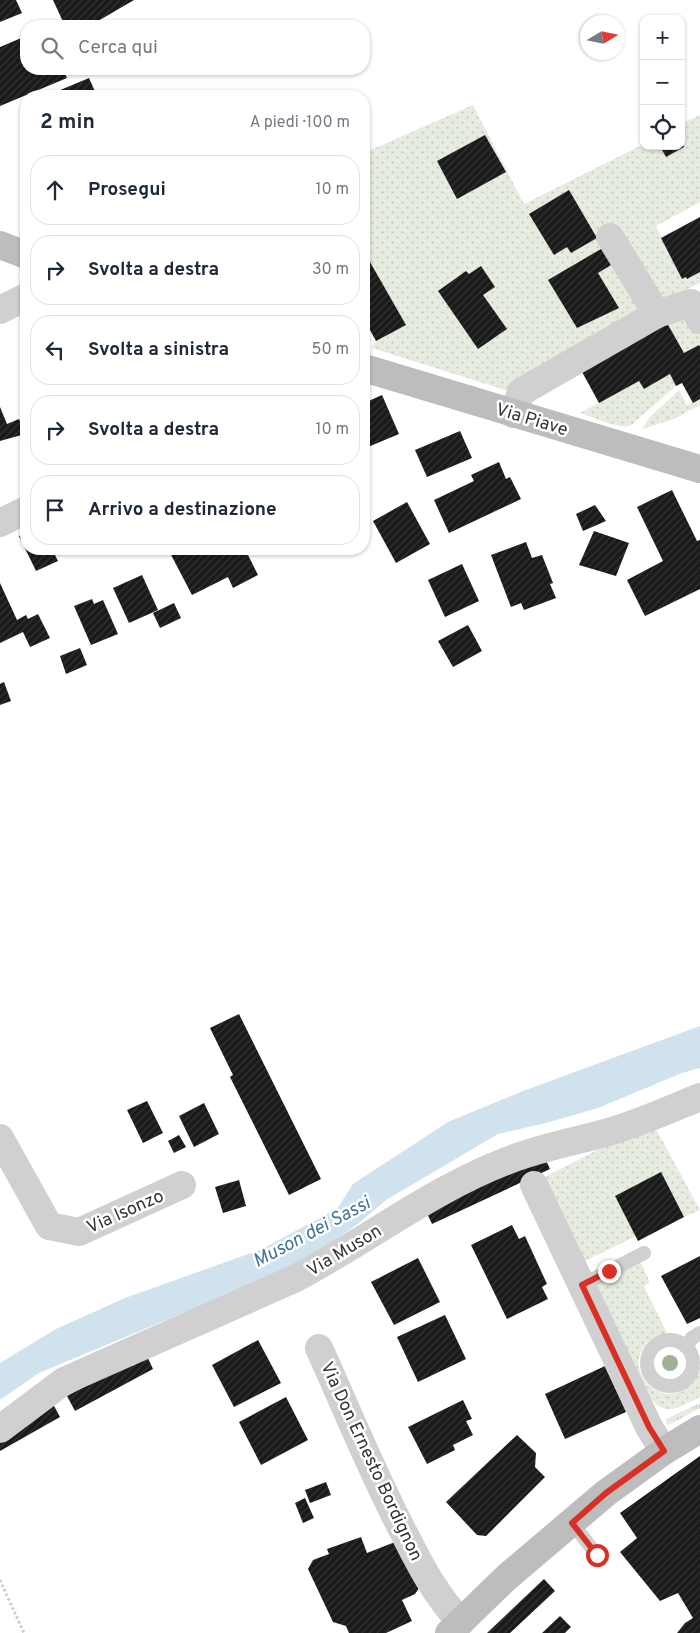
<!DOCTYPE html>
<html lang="it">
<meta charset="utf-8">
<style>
body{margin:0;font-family:Overpass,sans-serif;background:#f6f6f7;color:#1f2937}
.controls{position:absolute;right:15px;top:15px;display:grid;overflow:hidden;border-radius:10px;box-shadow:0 1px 4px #0004}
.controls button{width:45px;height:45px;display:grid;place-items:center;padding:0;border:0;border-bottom:1px solid #e0e1e3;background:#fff;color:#1f2937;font:25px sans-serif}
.compass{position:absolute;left:580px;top:15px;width:45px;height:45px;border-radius:50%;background:#fff;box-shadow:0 1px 4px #0004;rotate:80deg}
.stop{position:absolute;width:15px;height:15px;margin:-11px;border:4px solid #d93025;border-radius:50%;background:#fff}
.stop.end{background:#d93025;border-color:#fff;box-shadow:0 1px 5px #0008}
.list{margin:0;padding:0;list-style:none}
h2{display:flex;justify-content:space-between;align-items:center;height:65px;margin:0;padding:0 20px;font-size:21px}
h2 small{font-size:16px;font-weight:400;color:#747a83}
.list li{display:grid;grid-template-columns:32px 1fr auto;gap:15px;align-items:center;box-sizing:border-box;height:70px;margin:0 10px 10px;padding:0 10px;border:1px solid #e0e1e3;border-radius:20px}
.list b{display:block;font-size:19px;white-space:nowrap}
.list em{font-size:16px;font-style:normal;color:#747a83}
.icon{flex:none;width:28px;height:28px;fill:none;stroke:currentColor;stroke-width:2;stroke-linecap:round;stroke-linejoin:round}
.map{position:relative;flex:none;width:700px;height:1633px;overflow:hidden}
.search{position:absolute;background:#fff;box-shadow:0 1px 4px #0004;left:20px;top:20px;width:350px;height:55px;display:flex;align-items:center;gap:12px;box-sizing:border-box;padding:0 18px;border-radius:20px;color:#747a83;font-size:19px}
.panel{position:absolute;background:#fff;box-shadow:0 1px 4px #0004;left:20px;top:90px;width:350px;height:465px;border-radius:20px}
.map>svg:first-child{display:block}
.grass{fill:url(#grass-tufts)}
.park{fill:url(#park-dots)}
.water{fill:#cfe2ee}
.building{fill:url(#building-hatch)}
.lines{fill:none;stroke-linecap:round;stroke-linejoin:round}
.path{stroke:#cdcdcd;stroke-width:3;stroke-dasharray:2.5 2.5;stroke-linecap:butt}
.lane{stroke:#d0d0d0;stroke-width:14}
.street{stroke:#d0d0d0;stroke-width:28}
.secondary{stroke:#bdbdbd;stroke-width:28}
.tree{fill:#a2b095}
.route{stroke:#d93025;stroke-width:6}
.labels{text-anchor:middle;stroke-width:5;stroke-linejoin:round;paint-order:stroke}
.street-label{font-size:18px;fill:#333;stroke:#fff}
.water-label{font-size:19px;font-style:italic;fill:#3f7597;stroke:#fff}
</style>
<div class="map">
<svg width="700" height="1633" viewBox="0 0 700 1633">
<defs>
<pattern id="grass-tufts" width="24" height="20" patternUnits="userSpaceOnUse" patternTransform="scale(1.25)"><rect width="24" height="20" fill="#e6ecdf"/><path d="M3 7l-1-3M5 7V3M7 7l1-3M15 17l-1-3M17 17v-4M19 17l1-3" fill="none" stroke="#c6cbc0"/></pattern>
<pattern id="park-dots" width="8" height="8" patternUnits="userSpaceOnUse" patternTransform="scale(1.25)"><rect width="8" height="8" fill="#e6ecdf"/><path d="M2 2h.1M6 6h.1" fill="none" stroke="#c6cbc0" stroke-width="1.8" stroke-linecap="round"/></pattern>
<pattern id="building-hatch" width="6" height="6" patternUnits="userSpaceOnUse" patternTransform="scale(1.25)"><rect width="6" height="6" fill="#1a1a1a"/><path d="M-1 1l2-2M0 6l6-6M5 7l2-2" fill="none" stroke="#333"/></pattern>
</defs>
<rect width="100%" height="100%" fill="#fff"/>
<!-- grass -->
<path class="grass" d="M700,1403V1408L669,1425L666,1424V1419Z"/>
<!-- park -->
<g class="park">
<path d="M473,105L524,204L644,144V146H681V124L700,115V202L656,226L682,279L700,272V283L658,304L604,242L599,250L549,281L577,328L618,308L598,273L616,262L645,315L508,391L372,348L376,341L405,325L364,252V153Z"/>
<path d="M678,318L693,321L700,335V347L684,353L667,323Z"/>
<path d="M670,374L676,386L630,426C617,429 593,417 580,413L639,381L644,389Z"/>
<path d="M679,390L687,405L700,399V405L674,419L642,429L649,418Z"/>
<path d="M654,1125L700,1210L684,1217L661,1173L615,1196L636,1236L585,1261L545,1177L634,1131Z"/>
<path d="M640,1261L650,1282L644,1286L667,1333C660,1335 651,1338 646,1344C618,1377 679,1425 700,1366V1397C677,1408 665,1419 647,1394L595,1285Z"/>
</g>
<!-- water -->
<path class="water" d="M700,1026V1068L682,1073L598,1108L546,1123L498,1134L386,1200L359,1223L316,1254L214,1300L39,1373L0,1400V1363L56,1329L125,1298L262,1249L337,1209L353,1184L448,1122L523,1091Z"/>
<!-- building -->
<g class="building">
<path d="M0,0H16L22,13L0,22Z"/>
<path d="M53,0H134L98,21L100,26H65Z"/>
<path d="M26,36V69H63L67,78L0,106V47Z"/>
<path d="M89,78L97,96H46Z"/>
<path d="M485,135L506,172L457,199L437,161Z"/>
<path d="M681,141L684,147L666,157L660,146H681Z"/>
<path d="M569,190L597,238L571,253L567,247L554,255L529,214Z"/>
<path d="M700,217V272L687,279L686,277L682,279L661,238Z"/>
<path d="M606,246L616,262L598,273L619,308L577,328L548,280Z"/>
<path d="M370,262L406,325L376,341L364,319V265Z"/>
<path d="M481,266L495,287L483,295L507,329L478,349L438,291L466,271L469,274Z"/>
<path d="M667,323L684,353L699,345L700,347V399L693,403L682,383L676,386L670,374L644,389L639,381L599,403L581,370Z"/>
<path d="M382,395L399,434L368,447L364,438V403Z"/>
<path d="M0,407L7,424L19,419L25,434L0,441Z"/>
<path d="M460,431L472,458L427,477L415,450Z"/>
<path d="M499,462L506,479L510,477L521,499L449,533L434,500L474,481L471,475Z"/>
<path d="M672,490L697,541L700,540V589L645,616L627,580L663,561L637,507Z"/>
<path d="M407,502L430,544L396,563L373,521Z"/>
<path d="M595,505L606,521L583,531L576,514Z"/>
<path d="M594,531L629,543L616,576L579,565Z"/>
<path d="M26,533V549H52L58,561L36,571L19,536Z"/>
<path d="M526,542L532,558L542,555L553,583L550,584L556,598L524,610L521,603L511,607L491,555Z"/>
<path d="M168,549H245L258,575L233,588L228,577L192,595Z"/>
<path d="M462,564L479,601L445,617L428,580Z"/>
<path d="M142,575L158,610L129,623L113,588Z"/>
<path d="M0,583L17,620L26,615L28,619L38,614L50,638L30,647L23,632L0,643Z"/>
<path d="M92,599L94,604L103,600L118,634L91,645L74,606Z"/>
<path d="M174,603L181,618L160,628L153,613Z"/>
<path d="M468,625L482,651L453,667L438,641Z"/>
<path d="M80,648L87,665L66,674L60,656Z"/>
<path d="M4,682L11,701L0,705V684Z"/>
<path d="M239,1014L321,1179L289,1195L230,1077L233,1075L210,1028Z"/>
<path d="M147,1101L163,1133L143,1143L127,1110Z"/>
<path d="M204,1103L219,1134L194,1147L179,1116Z"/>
<path d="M179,1135L186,1147L174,1153L168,1141Z"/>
<path d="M543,1154L550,1169L432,1224L425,1209Z"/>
<path d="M661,1172L684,1217L638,1241L615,1196Z"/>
<path d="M239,1180L246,1206L223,1213L215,1187Z"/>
<path d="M512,1225L519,1239L525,1236L547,1284L542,1287L548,1299L507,1319L471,1245Z"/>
<path d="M700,1256V1318L687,1324L661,1276Z"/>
<path d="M418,1258L440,1302L394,1325L371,1282Z"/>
<path d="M445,1315L466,1359L418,1382L397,1337Z"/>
<path d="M258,1340L281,1383L234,1407L212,1365Z"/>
<path d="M146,1354L153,1369L75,1411L67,1396Z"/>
<path d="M605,1366L626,1412L565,1439L545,1394Z"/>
<path d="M286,1397L308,1440L261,1465L239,1422Z"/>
<path d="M463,1400L472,1419L466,1421L473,1435L453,1445L455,1450L427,1464L408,1427Z"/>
<path d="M53,1404L60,1417L0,1451V1434Z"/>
<path d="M517,1435L536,1453L535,1467L545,1477L486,1536L477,1535L446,1502Z"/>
<path d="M700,1456V1633H677L685,1623L693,1618L678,1593L660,1601L620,1552L637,1538L620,1513Z"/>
<path d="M326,1482L331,1495L310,1503L305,1490Z"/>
<path d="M305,1498L314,1518L303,1523L295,1503Z"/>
<path d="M361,1537L367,1553L400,1540L421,1585L415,1594L402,1600L412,1621L386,1633H349L346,1626L333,1622L308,1569L313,1560L329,1554L327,1549Z"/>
<path d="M544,1579L555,1591L510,1633H487Z"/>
<path d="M560,1616L571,1627L565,1633H542Z"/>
</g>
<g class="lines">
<!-- path -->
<path class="path" d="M0,1580L24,1633"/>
<!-- lane -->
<g class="lane">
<path d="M582,1285L644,1253"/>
<circle cx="670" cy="1363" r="23"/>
<path d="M686,1347L692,1338L700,1333"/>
<path d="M572,1523L597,1555"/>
</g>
<!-- street -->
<g class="street">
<path d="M0,310L26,297"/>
<path d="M657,314L691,303L700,320"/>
<path d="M513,414L521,392L657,314L610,237"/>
<path d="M0,523L26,510"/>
<path d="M0,1138L49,1226L79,1232L182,1185"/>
<path d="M534,1185L649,1427L664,1451"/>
<path d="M319,1348C348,1412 374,1477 407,1539C422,1569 438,1598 461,1622"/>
<path d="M0,1429L64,1381L294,1279C367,1241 432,1189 509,1160C542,1147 578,1141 612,1131C642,1122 671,1109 700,1097"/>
</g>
<!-- secondary -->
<g class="secondary">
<path d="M0,245L26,255"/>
<path d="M364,368L700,469"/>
<path d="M449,1633L507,1577L606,1493L664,1451L700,1429"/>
</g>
</g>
<!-- trees -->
<circle class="tree" cx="670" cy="1363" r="8"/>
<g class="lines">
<!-- route -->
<path class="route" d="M597,1555L572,1523L606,1493L664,1451L649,1427L582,1285L609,1271"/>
</g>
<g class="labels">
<!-- street labels -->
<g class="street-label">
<text transform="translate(532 419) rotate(17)" y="6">Via Piave</text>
<text transform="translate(125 1211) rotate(-24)" y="6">Via Isonzo</text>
<text transform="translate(344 1250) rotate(-31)" y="6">Via Muson</text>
<text transform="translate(372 1461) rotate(65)" y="6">Via Don Ernesto Bordignon</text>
</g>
<!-- water labels -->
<g class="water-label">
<text transform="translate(311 1231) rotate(-28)" y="7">Muson dei Sassi</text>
</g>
</g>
</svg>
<div class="controls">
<button>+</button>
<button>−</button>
<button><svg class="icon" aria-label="locate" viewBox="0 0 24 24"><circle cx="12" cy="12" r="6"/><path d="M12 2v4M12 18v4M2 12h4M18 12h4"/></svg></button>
</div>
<svg class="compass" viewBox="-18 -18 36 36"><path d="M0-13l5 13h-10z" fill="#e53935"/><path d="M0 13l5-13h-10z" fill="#747a83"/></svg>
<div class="stop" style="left:597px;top:1555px"></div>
<div class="stop end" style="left:609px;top:1271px"></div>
<div class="search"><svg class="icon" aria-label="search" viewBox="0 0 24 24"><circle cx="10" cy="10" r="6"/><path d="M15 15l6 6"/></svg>Cerca qui</div>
<section class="panel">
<h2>2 min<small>A piedi · 100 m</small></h2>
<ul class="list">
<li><svg class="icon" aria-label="ahead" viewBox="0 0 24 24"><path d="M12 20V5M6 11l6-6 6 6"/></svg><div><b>Prosegui</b></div><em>10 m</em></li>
<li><svg class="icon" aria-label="right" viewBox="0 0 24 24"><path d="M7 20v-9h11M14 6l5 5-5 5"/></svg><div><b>Svolta a destra</b></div><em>30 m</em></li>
<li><svg class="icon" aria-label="left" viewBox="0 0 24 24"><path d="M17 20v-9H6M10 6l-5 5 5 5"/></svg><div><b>Svolta a sinistra</b></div><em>50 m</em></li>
<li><svg class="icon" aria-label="right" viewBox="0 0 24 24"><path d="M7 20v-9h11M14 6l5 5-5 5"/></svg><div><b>Svolta a destra</b></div><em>10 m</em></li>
<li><svg class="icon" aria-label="arrive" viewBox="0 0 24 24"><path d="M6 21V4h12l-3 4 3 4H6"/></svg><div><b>Arrivo a destinazione</b></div></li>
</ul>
</section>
</div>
